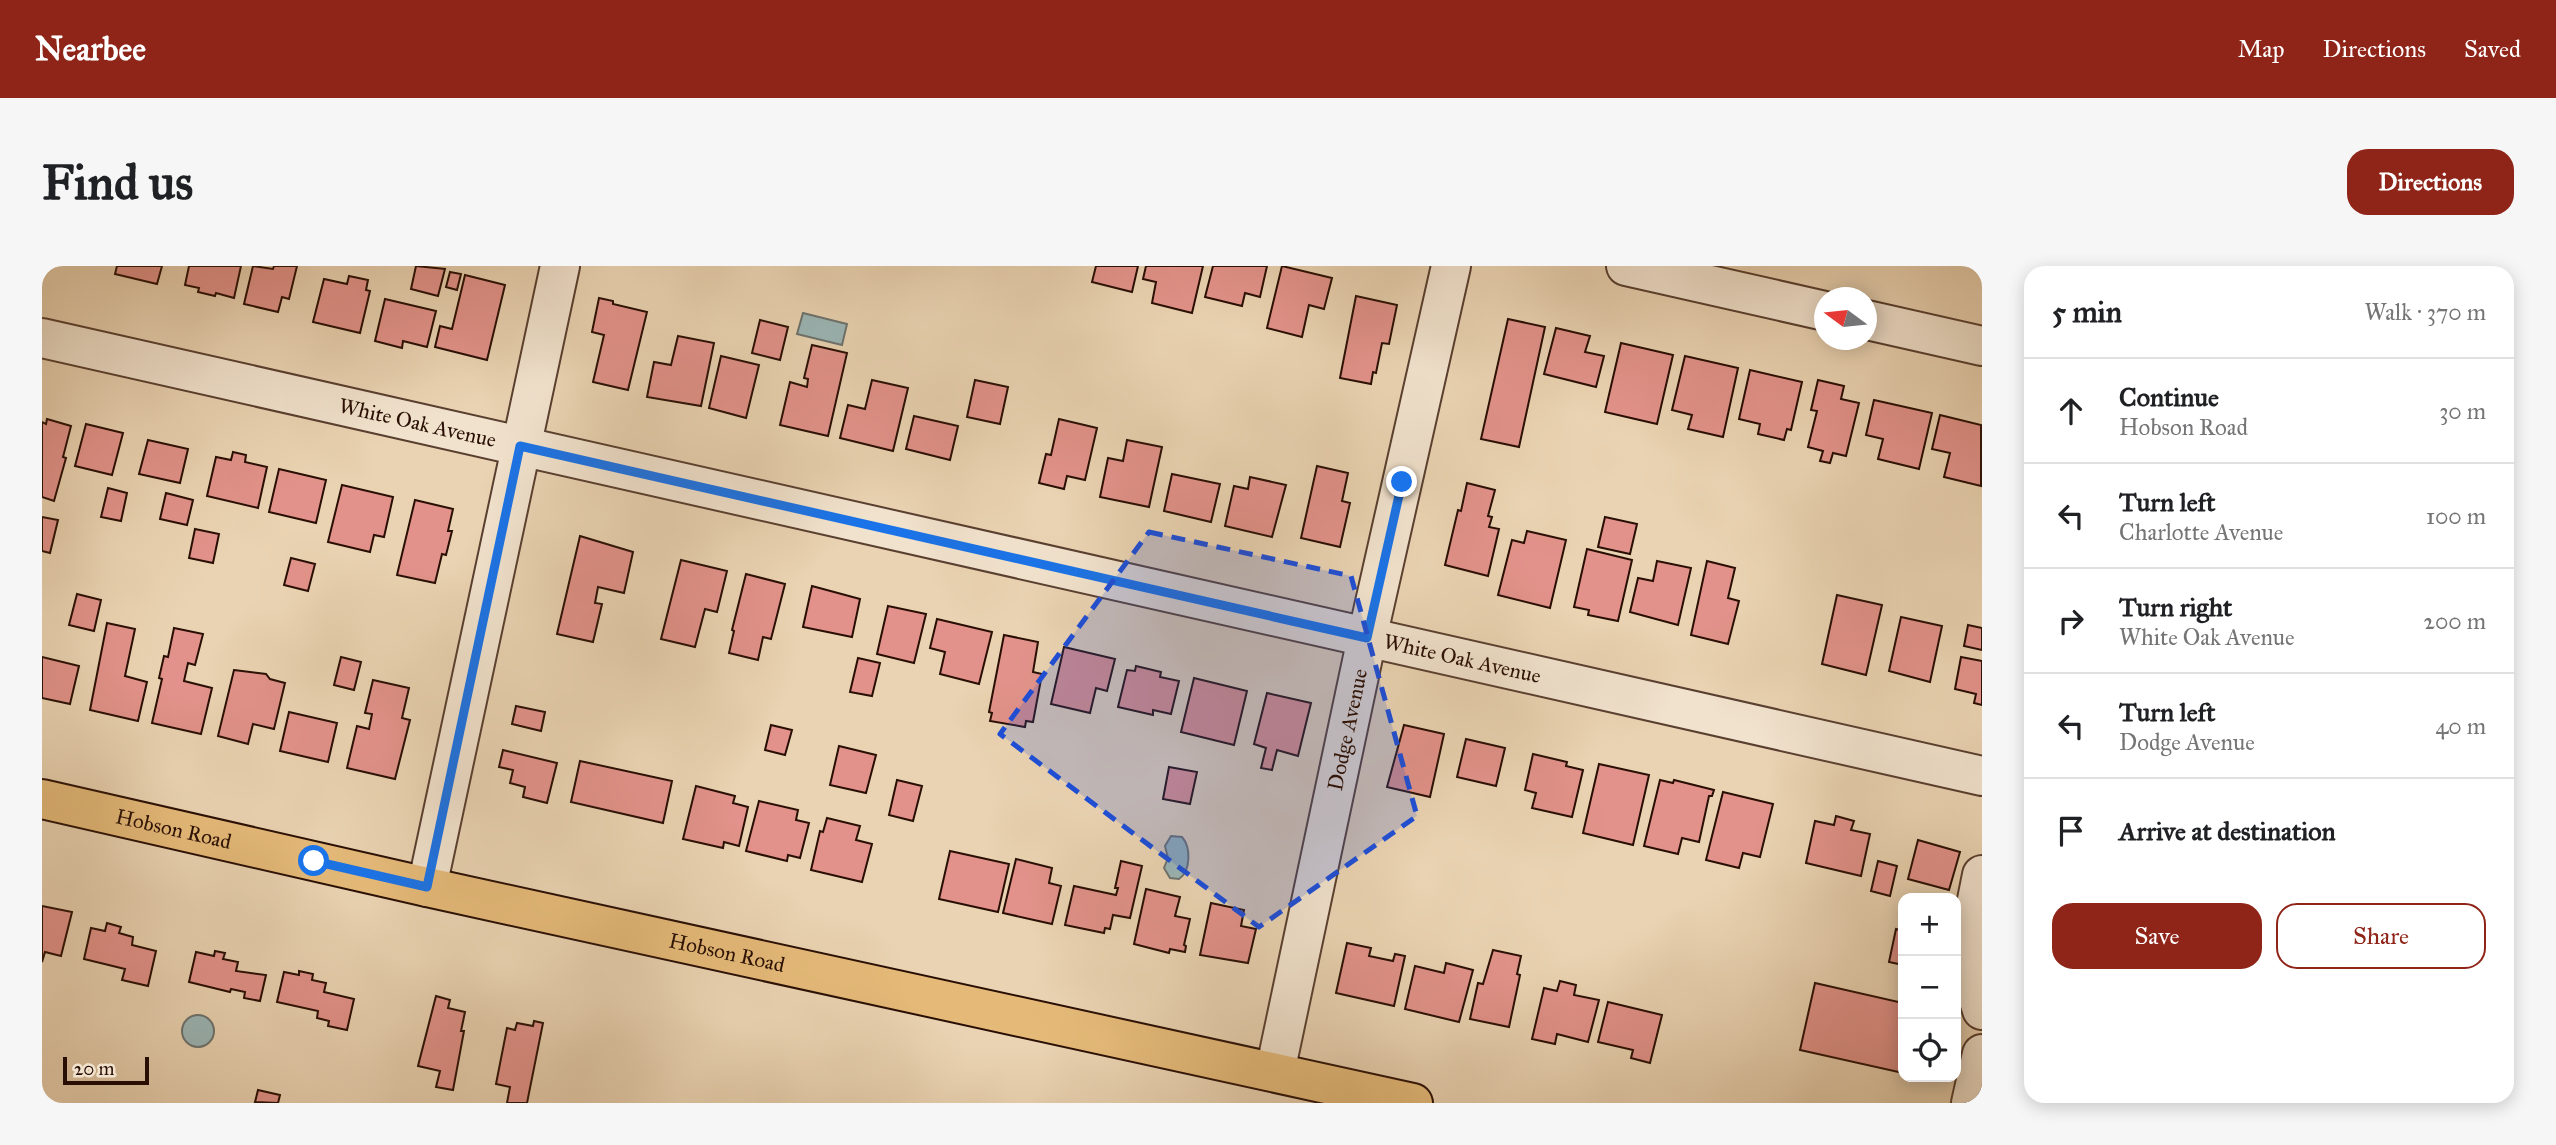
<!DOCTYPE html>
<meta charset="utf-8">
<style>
body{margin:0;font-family:"IM FELL Great Primer",serif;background:#f6f6f6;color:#202124}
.controls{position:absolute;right:21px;bottom:21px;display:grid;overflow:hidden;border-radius:14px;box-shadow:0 4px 18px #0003}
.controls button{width:63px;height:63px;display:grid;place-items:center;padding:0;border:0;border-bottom:2px solid #e0e0e0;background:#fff;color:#202124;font:35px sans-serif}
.compass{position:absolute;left:1772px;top:21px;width:63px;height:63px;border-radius:50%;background:#fff;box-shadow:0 4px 18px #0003;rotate:285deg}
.scale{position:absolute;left:21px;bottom:18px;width:86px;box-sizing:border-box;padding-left:7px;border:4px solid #290e04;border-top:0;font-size:19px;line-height:24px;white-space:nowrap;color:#290e04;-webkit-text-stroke:5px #f1e2cd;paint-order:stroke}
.stop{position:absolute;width:21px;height:21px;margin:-16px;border:5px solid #1a73e8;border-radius:50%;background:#fff}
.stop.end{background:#1a73e8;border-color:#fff;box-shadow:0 2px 7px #0008}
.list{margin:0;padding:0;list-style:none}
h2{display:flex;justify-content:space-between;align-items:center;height:91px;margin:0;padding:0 28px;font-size:30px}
h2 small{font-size:23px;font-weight:400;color:#757577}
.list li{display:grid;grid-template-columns:46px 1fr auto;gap:21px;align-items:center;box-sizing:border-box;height:105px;padding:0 28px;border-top:2px solid #e0e0e0}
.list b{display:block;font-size:26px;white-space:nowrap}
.list p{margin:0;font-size:23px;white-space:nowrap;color:#757577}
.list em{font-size:23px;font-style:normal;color:#757577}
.actions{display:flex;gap:14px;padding:21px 28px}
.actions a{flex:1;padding:16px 0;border:2px solid #8f2418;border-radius:21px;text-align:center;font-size:24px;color:#8f2418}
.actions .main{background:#8f2418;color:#fff}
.icon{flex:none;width:38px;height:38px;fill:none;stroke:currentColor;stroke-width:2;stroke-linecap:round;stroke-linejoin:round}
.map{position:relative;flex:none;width:1940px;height:837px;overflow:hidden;border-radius:21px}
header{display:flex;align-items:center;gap:42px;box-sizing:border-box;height:98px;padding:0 35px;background:#8f2418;color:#fff}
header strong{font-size:33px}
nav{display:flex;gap:38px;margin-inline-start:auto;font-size:24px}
.intro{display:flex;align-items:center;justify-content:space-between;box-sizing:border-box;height:168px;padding:0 42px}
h1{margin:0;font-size:49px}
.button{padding:18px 32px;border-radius:21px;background:#8f2418;color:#fff;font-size:24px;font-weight:700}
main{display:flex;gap:42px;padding:0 42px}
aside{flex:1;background:#fff;border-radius:21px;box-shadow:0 4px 18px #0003}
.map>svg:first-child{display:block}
.water{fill:#9bb6b6;stroke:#6d736f;stroke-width:2}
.building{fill:#e2928a;stroke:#290e04;stroke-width:2}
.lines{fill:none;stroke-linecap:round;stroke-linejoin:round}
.minor-casing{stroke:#593f30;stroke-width:42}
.major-casing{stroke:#290e04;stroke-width:42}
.minor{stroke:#f1e2cd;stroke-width:38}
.major{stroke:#e5ba79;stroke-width:38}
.route{stroke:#1a73e8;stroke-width:9}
.marked{fill:#1d4ed8;fill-opacity:0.2;stroke:#1d4ed8;stroke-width:5;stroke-dasharray:14 9;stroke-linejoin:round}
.labels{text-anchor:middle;stroke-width:5;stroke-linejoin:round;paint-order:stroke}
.street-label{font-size:21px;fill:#290e04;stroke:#f1e2cd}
</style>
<header>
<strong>Nearbee</strong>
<nav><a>Map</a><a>Directions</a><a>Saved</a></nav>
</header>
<div class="intro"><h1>Find us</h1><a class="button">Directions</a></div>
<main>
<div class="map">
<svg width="1940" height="837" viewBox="0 0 1940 837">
<rect width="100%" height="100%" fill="#ead3b2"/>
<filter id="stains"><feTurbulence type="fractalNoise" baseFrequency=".00286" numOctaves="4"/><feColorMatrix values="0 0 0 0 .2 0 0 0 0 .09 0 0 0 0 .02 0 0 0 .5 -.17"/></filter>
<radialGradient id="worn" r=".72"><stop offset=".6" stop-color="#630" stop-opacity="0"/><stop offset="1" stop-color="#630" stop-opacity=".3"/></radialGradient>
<!-- water -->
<g class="water">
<path d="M761,47L805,58L800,79L755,68Z"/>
<path d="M1129,570L1140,571C1149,581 1149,605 1137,613L1128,612L1122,602L1126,592L1123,580Z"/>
<circle cx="156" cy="765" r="16"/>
</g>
<!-- building -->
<g class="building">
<path d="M75,0H120L115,18L73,8Z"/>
<path d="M147,0H199L192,32L174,27L173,30L156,26L157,22L143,19Z"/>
<path d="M211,0L231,3L232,0H255L247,33L240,31L236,46L202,38Z"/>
<path d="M374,0L403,3L396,30L369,23Z"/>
<path d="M1054,0H1096L1090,26L1050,16Z"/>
<path d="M1104,0H1161L1150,47L1110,37L1114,16L1101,13Z"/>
<path d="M1171,0H1225L1218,31L1203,27L1200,40L1163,31Z"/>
<path d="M1240,0L1290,12L1282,43L1267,39L1260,71L1225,62Z"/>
<path d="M408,6L419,8L415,24L404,21Z"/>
<path d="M423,9L463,19L445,94L393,81L398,60L410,63Z"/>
<path d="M307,10L326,14L324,24L328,25L318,67L271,56L282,13L305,18Z"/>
<path d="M1314,30L1355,39L1347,78L1340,77L1334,107L1331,106L1329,118L1298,112Z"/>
<path d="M557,32L571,35V38L605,46L586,124L551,116L562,69L550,66Z"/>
<path d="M343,33L394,45L385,81L361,75L360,82L333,75Z"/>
<path d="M1466,53L1503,61L1477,181L1439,173Z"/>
<path d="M718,54L746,61L738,94L710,87Z"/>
<path d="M1514,62L1548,70L1543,86L1562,90L1554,121L1502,108Z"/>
<path d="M636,70L672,77L659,140L605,131L612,96L629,99Z"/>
<path d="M1579,77L1631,89L1615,158L1563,146Z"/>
<path d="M770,79L805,87L786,170L738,159L748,116L765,121L766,113L762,112Z"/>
<path d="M679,90L717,99L704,152L667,142Z"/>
<path d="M1643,90L1696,102L1681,171L1646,163L1650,149L1630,144Z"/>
<path d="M1708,104L1760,116L1749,164L1745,163L1742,174L1716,168L1718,158L1697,153Z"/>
<path d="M830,114L866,122L851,185L798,172L806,139L823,143Z"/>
<path d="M933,114L966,121L958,158L925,151Z"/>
<path d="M1776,114L1802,120L1799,133L1817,137L1804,190L1791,187L1788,197L1778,195L1781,185L1766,181L1775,145L1769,144Z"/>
<path d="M1832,134L1890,147L1877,203L1836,193L1841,173L1824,169Z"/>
<path d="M1898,149L1939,159V220L1902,211L1908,187L1890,183Z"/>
<path d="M872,150L916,160L908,194L864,183Z"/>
<path d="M5,153L29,160L21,191L24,192L12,235L0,231V156L4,158Z"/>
<path d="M1017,153L1055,162L1043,214L1025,210L1022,223L997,217L1004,188L1009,189Z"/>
<path d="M44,158L81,167L70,209L33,200Z"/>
<path d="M106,174L146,183L138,217L97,208Z"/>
<path d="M1085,174L1120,181L1107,241L1058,231L1066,192L1081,195Z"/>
<path d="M191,186L204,189L203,196L225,201L216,242L165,230L174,191L189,194Z"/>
<path d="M1275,200L1306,207L1300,235L1308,237L1298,281L1259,272Z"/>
<path d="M237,203L284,214L274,257L227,246Z"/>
<path d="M1130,208L1178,218L1169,256L1122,245Z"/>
<path d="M1208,211L1244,219L1230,271L1183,260L1192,220L1206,223Z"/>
<path d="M1425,217L1453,224L1446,250L1450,251L1447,261L1457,263L1446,310L1403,299L1416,244L1419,245Z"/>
<path d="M300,219L351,231L342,271L332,269L328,286L286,276Z"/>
<path d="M66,222L85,227L79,255L59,251Z"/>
<path d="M124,227L151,234L145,259L118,253Z"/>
<path d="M373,234L411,243L406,265H410L404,289L400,288L393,317L355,309Z"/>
<path d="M0,251L16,254L8,287L0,285Z"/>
<path d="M1563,251L1595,258L1588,288L1556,281Z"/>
<path d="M153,263L177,268L171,297L147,292Z"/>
<path d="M1485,265L1524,274L1508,342L1456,329L1470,274L1482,277Z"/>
<path d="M538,270L591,286L582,327L556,321L553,337L560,338L551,376L515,368Z"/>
<path d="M1545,283L1590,294L1576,355L1546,349L1547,344L1532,341Z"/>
<path d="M249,292L273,298L266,325L242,319Z"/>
<path d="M639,294L685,305L675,346L663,343L653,381L619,373Z"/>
<path d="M1615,295L1649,302L1636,359L1588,346L1596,312L1611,315Z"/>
<path d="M1665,295L1693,302L1686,332L1697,335L1686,378L1649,369Z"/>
<path d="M704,308L743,318L729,373L721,371L716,394L687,387L692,365L690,364Z"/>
<path d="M770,320L818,333L810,371L761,361Z"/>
<path d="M35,328L59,334L52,365L27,359Z"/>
<path d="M1795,329L1840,339L1824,409L1780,398Z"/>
<path d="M846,340L884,348L872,397L835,388Z"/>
<path d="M1859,351L1900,360L1888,416L1847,405Z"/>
<path d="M895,353L950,366L937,418L898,408L903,386L888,382Z"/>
<path d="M65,357L93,363L83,410L105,416L96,455L48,444Z"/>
<path d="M1926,359L1940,362V384L1922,380Z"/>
<path d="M132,362L161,368L153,399L146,397L142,415L170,422L159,468L110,457L120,413L117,412L122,390L126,391Z"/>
<path d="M962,369L996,376L991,406L1000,408L991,456L984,455L983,461L948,455L950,447L947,446Z"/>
<path d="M1022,381L1073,393L1065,425L1054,422L1048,447L1009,438Z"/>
<path d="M0,391L37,400L28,438L0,432Z"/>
<path d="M299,391L319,396L312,424L292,419Z"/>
<path d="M1919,391L1940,395V439L1932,437L1934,428L1913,423Z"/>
<path d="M816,392L838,397L830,430L808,426Z"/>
<path d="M1094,400L1119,406L1118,411L1137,415L1129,448L1111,444V449L1076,441L1085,404L1093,405Z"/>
<path d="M192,404L224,408L228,413L243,417L232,463L211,458L206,478L176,470Z"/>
<path d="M1152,412L1205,425L1192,479L1139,466Z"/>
<path d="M331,414L367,422L360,452L368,454L353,513L305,502L315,460L327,463L330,448L323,447Z"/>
<path d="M1225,427L1269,437L1256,490L1235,484L1230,504L1219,502L1224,482L1212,478Z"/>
<path d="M474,440L503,446L499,465L470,458Z"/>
<path d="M247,446L295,457L286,496L238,485Z"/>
<path d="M729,459L750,464L743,489L723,484Z"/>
<path d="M1362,459L1402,468L1388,531L1345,521Z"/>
<path d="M1424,473L1463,482L1454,520L1415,511Z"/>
<path d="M797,480L834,489L824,527L788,519Z"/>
<path d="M461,484L515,497L505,537L481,531L483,521L468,517L471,504L457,501Z"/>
<path d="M1491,488L1525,496L1524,500L1541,504L1530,551L1490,542L1494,527L1483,524Z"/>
<path d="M538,495L630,515L621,557L529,536Z"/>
<path d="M1557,498L1607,509L1591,579L1541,567Z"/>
<path d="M1127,501L1155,506L1148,538L1121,533Z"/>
<path d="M855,514L880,520L871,555L847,549Z"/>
<path d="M1618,514L1631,517L1632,514L1672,524L1670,530H1667L1657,576L1640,572L1636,588L1602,580Z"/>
<path d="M654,520L693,530L691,537L706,541L697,580L682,576L681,582L641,573Z"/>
<path d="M1681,526L1731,538L1718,591L1701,587L1697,602L1664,594Z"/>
<path d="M717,535L756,544L754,554L767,557L758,592L746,589L745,595L704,585Z"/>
<path d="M1794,550L1812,555L1809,564L1828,568L1819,610L1764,597L1773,555L1792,559Z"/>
<path d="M785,552L818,560L814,574L830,578L820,616L769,604L778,565L781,566Z"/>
<path d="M1876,574L1918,586L1907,624L1866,613Z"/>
<path d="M908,585L967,598L956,646L897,633Z"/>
<path d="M974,593L1010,602L1007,617L1019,620L1010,658L961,647Z"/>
<path d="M1079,595L1100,600L1088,652L1071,649L1068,663L1063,662L1062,667L1023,659L1032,620L1074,629L1076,622H1073Z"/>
<path d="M1836,595L1855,600L1848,630L1829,625Z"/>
<path d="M1104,623L1138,631L1133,650L1148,653L1142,679L1144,680L1143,686L1128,683L1127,687L1092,678Z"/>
<path d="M1169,637L1202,644L1199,660L1214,663L1206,697L1158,689Z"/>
<path d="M0,640L30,646L19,690L3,686L0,696Z"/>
<path d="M65,657L79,661L77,667L91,671L90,679L114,685L106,720L80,714L83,703L42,693L49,662L63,665Z"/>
<path d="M1854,663L1861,665V699L1847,696Z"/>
<path d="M1305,677L1329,682L1327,690L1351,695L1353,688L1363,690L1352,740L1294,727Z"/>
<path d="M1451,684L1479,690L1475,708L1478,709L1477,714L1467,761L1428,753L1436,717L1441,718Z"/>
<path d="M173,685L183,687L181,693L196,696L194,705L224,709L218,735L202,732L203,726L189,723L188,726L147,716L154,686L172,690Z"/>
<path d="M1404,697L1431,704L1417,756L1363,743L1373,700L1402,707Z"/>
<path d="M257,705L271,708L270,714L284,717L282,726L312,733L305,764L286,760L287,755L275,752L276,745L235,736L242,706L257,709Z"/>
<path d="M1518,715L1534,719L1532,729L1557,734L1546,776L1515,768L1513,778L1490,773L1502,722L1515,725Z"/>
<path d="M1773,717L1861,737V807L1758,784Z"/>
<path d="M394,730L408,734L406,742L423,746L419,765H422L411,824L394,821L398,805L376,800Z"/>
<path d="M1566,736L1620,749L1608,797L1589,792L1591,784L1556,776Z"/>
<path d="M492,755L501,757L485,837H465L468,821L454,818L465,762L473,764L475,757L491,760Z"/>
<path d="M216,824L238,829L236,837L213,836Z"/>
</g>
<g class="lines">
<defs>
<g id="minor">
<path d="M1584,0L1783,45"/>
<path d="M1825,54L1940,80"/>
<path id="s1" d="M0,72L1940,510"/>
<path d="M1940,609L1934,639L1927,703L1940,744"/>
<path d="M385,621L518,0"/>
<path id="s2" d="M1233,806L1325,372L1409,0"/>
<path d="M1929,837L1940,788"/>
</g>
<g id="major">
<path id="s3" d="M0,533L385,621L1371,837"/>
</g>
</defs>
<!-- minor casing -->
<use href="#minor" class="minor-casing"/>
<!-- major casing -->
<use href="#major" class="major-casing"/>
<!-- minor -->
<use href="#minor" class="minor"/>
<!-- major -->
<use href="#major" class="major"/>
</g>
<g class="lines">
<!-- route -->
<path class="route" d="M272,595L385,621L478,180L1325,372L1360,216"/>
</g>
<!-- marked area -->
<path class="marked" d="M1107,266L1309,310L1375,550L1217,661L958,468Z"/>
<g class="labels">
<!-- street labels -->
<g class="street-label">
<text dy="7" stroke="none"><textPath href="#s1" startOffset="385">White Oak Avenue</textPath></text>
<text dy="7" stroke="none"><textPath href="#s1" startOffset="1456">White Oak Avenue</textPath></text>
<text dy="7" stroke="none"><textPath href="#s2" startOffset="350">Dodge Avenue</textPath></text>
<text dy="7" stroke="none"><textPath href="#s3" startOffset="135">Hobson Road</textPath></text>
<text dy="7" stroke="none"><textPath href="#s3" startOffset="702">Hobson Road</textPath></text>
</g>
</g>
<rect width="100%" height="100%" filter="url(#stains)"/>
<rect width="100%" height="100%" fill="url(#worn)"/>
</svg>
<div class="controls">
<button>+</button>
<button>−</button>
<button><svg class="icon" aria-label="locate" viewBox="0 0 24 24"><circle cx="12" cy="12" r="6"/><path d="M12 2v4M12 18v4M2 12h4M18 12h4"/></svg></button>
</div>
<svg class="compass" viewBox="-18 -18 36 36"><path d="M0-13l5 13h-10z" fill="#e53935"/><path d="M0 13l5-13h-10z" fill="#757577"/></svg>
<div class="scale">20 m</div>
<div class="stop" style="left:272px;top:595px"></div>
<div class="stop end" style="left:1360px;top:216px"></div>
</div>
<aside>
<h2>5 min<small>Walk · 370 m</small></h2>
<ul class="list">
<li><svg class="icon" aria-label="ahead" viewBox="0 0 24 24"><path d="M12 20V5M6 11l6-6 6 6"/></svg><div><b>Continue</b><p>Hobson Road</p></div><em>30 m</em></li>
<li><svg class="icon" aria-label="left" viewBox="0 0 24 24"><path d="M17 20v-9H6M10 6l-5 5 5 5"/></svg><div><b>Turn left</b><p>Charlotte Avenue</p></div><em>100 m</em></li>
<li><svg class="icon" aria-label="right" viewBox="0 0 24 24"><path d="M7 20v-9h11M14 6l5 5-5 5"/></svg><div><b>Turn right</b><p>White Oak Avenue</p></div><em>200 m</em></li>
<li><svg class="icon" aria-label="left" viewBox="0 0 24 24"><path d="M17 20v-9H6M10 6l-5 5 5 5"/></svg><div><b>Turn left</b><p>Dodge Avenue</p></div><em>40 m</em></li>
<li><svg class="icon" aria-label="arrive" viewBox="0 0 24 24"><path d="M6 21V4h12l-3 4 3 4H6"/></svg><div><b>Arrive at destination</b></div></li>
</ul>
<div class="actions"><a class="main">Save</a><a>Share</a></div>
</aside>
</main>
